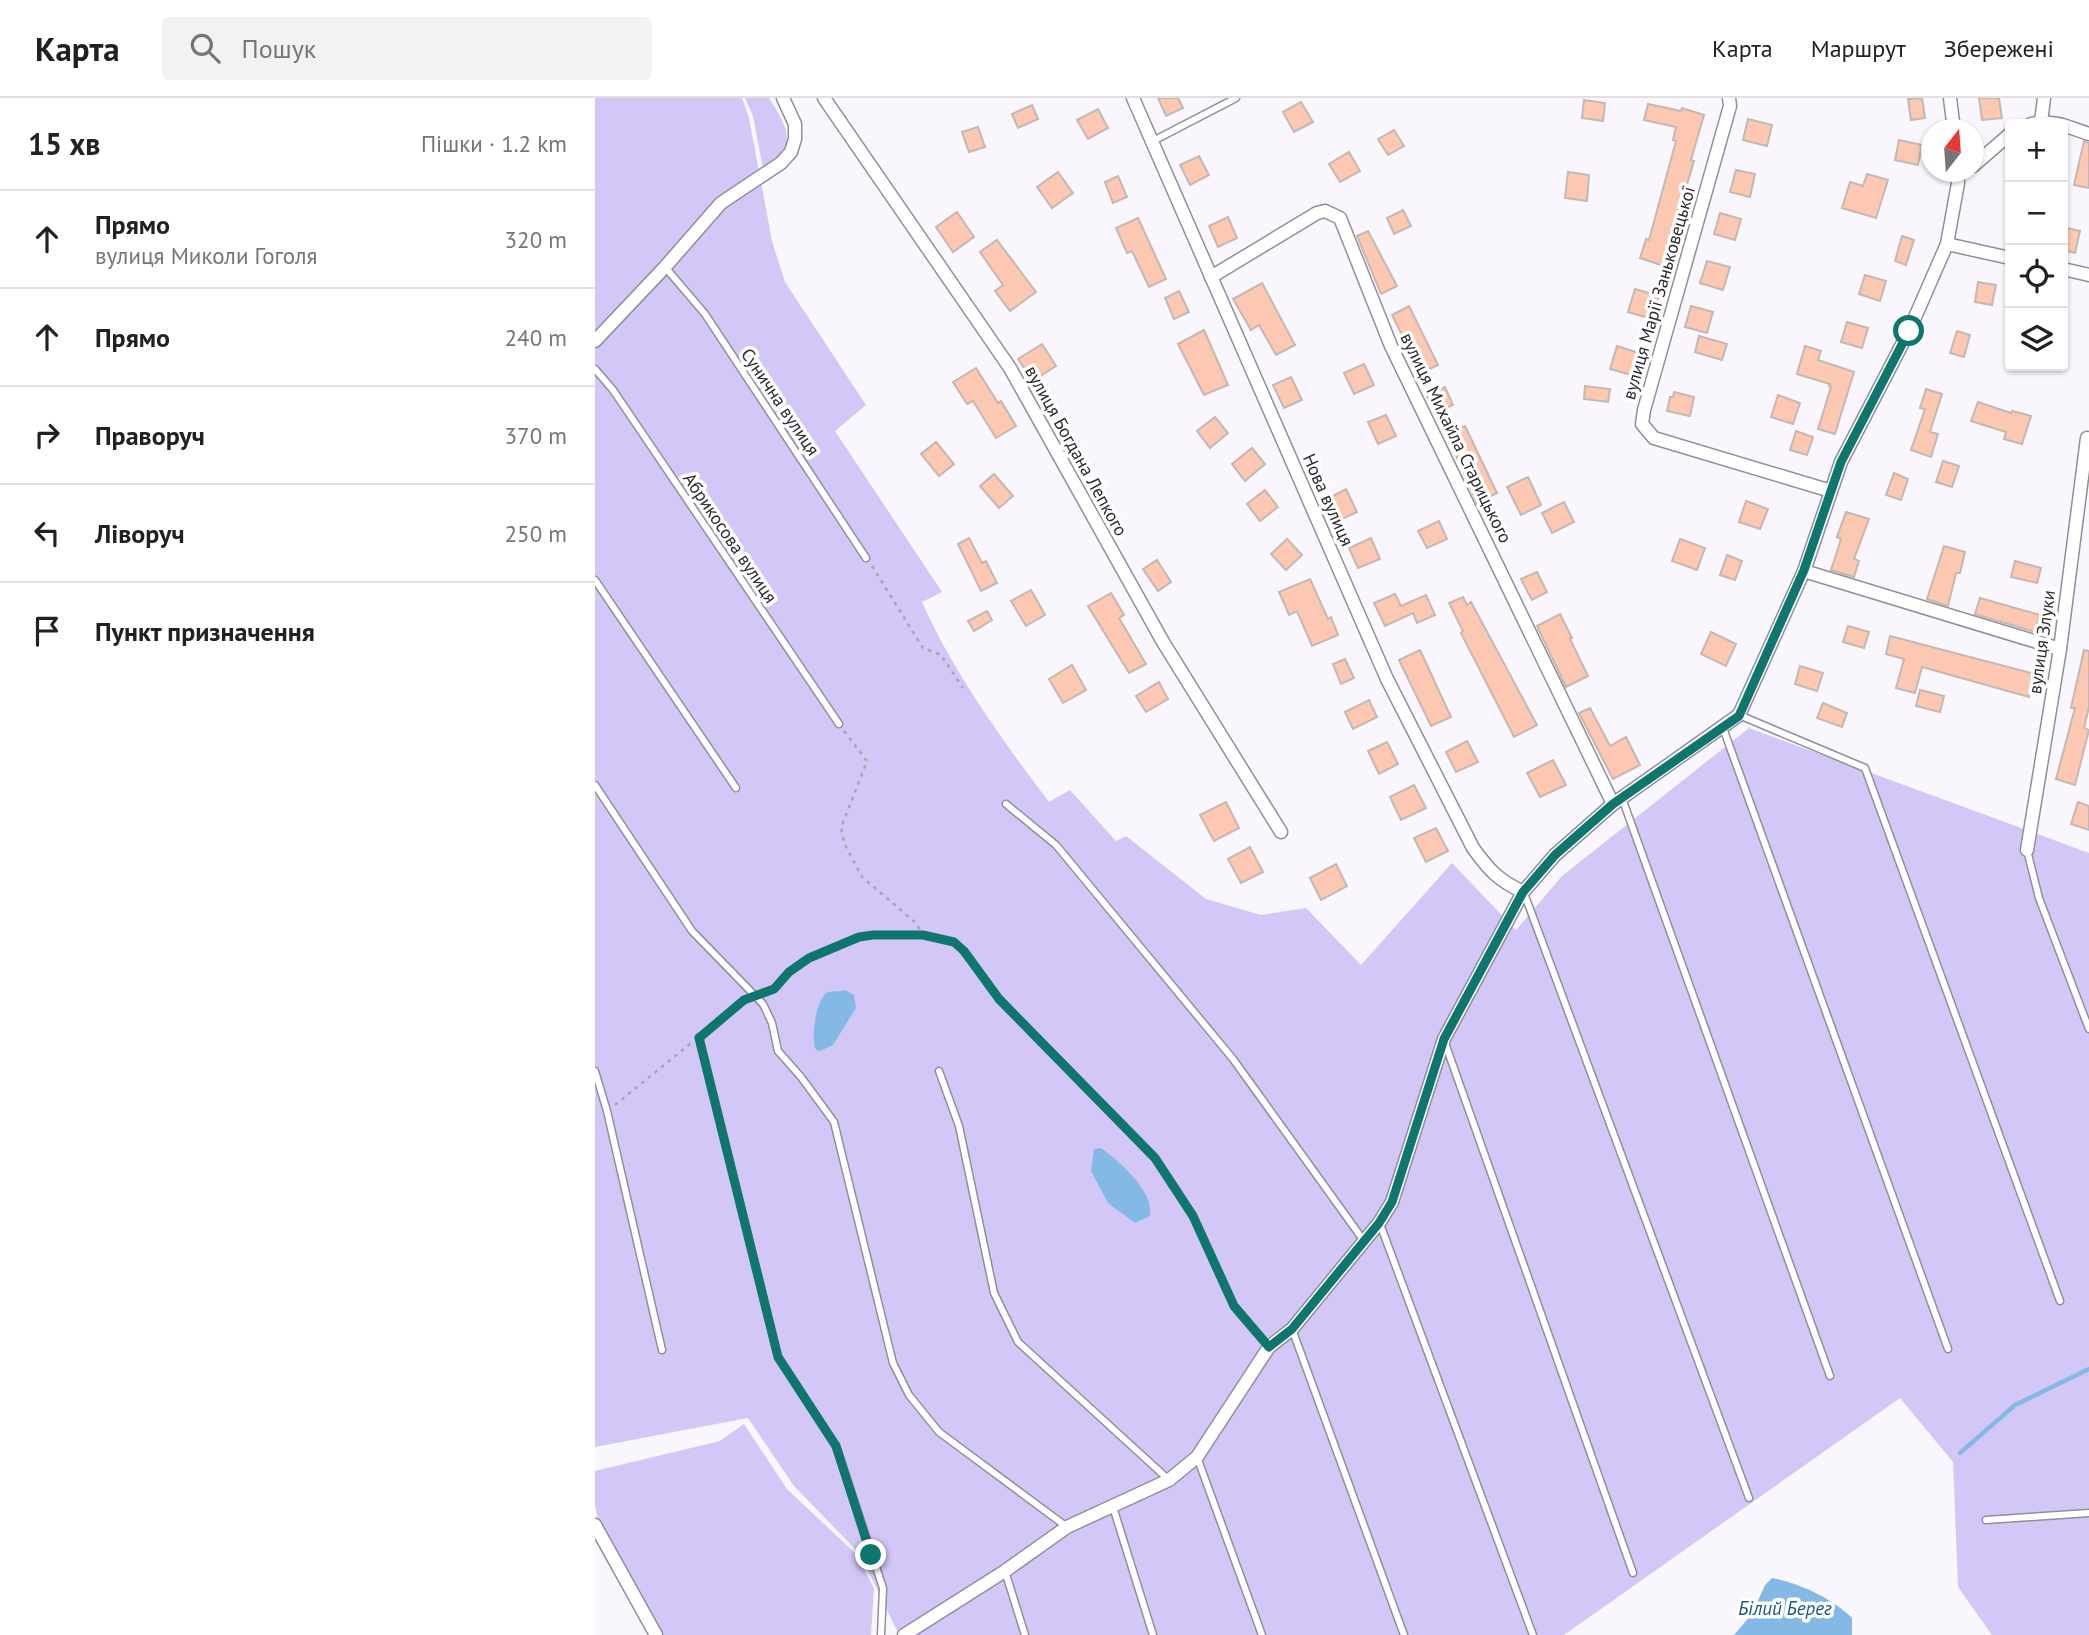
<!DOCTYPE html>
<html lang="uk">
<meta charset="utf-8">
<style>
body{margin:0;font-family:"PT Sans",sans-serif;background:#f2f2f2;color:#202124}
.controls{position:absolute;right:21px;top:21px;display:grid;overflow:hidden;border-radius:7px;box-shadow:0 2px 5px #0004}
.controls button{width:63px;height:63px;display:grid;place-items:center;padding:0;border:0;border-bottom:2px solid #e0e0e0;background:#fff;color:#202124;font:35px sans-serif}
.compass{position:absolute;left:1326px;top:21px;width:63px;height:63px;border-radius:50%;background:#fff;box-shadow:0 2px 5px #0004;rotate:17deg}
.stop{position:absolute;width:21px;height:21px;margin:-16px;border:5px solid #0f766e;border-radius:50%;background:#fff}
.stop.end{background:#0f766e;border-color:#fff;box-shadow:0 2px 7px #0008}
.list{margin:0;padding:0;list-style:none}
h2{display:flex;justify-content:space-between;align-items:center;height:91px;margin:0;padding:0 28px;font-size:30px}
h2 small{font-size:23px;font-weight:400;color:#757577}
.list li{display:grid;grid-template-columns:46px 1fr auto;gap:21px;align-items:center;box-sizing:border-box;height:98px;padding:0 28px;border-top:2px solid #e0e0e0}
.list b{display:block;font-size:26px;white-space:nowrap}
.list p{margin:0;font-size:23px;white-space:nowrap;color:#757577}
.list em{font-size:23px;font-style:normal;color:#757577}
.icon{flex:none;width:38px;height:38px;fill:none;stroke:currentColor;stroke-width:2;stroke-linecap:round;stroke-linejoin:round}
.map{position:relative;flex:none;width:1494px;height:1537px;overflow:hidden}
header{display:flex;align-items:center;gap:42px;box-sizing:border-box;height:98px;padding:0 35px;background:#fff;border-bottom:2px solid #e0e0e0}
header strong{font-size:33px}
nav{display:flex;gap:38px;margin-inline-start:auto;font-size:24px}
.search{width:490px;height:63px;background:#f2f2f2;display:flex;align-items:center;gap:18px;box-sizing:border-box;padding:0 24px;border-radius:7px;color:#757577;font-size:26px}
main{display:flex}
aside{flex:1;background:#fff}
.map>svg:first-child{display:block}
.green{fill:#d3c7f7}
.water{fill:#84b9e5}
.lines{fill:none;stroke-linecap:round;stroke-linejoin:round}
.stream{stroke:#84b9e5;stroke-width:4.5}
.building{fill:#fdc8b2;stroke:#c5b7b1;stroke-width:2}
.lane-casing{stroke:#918e9b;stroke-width:9}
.street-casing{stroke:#918e9b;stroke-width:15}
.path{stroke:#a9a7ad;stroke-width:2.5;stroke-dasharray:3.5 5;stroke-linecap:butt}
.lane{stroke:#fff;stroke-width:6}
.street{stroke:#fff;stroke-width:12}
.route{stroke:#0f766e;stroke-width:9}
.labels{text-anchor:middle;stroke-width:7;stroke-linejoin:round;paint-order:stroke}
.street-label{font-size:18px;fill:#2a292e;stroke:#fff}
.water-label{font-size:19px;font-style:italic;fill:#1a557f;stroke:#fff}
</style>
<header>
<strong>Карта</strong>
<div class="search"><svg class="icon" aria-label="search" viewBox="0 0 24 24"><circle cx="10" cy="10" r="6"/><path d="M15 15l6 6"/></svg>Пошук</div>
<nav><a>Карта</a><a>Маршрут</a><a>Збережені</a></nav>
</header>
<main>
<aside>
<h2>15 хв<small>Пішки · 1.2 km</small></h2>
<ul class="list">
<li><svg class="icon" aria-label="ahead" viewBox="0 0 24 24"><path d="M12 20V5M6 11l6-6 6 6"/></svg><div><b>Прямо</b><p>вулиця Миколи Гоголя</p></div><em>320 m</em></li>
<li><svg class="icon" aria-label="ahead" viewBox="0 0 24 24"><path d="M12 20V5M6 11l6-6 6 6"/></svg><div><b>Прямо</b></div><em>240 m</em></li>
<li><svg class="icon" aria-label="right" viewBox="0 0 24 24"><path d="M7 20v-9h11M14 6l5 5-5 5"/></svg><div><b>Праворуч</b></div><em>370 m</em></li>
<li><svg class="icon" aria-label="left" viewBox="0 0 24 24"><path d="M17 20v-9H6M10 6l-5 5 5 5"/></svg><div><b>Ліворуч</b></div><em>250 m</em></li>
<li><svg class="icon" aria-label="arrive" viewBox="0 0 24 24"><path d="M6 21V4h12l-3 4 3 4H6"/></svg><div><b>Пункт призначення</b></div></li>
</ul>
</aside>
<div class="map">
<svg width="1494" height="1537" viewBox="0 0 1494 1537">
<rect width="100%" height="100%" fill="#f9f7fd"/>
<!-- green -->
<g class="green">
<path d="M0,0H147L154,20L177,143L190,184L271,307L240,333L347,494L327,504C358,574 408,643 454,704L475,692L521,743L531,738L611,801L666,817L711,810L766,867L857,765L921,832L967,778L1154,630L1494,755V1537H1397L1363,1489L1358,1364L1305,1300L969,1537H304L265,1456L199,1388L153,1320L0,1349Z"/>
<path d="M150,0H174C183,15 198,34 189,53C186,60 174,66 168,71L158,18Z"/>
<path d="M149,1326L192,1391L262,1457L279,1490L276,1537H67L3,1421L0,1408V1373L125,1343Z"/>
</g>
<!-- water -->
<g class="water">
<path d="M250,892L259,897L261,910L238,947L225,953L221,952C215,942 221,899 233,894C238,893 245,894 250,892Z"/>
<path d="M506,1050C525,1064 559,1093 555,1118L540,1125L513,1105L496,1073L499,1051Z"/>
<path d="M1177,1480C1204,1485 1237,1500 1257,1520V1537H1139L1157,1516L1170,1487Z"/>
</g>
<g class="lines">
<!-- stream -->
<path class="stream" d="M1365,1355L1420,1307L1494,1271"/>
</g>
<!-- building -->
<g class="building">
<path d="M563,0H583L588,10L571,18Z"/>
<path d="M1327,0L1330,20L1316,22L1313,1Z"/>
<path d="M1384,0H1404L1407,20L1387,22Z"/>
<path d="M989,2L1010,5L1008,23L987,20Z"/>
<path d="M706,4L718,24L699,34L688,14Z"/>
<path d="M1053,6L1086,13L1087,10L1109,17L1096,62L1099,63L1074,148L1078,149L1072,169L1045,160L1051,141L1054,142L1081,43L1078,42L1081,29L1049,22Z"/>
<path d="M437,7L443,21L423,30L417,16Z"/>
<path d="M503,11L513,30L493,41L482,22Z"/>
<path d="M1153,21L1177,27L1172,48L1148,42Z"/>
<path d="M383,29L390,49L374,54L367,34Z"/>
<path d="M799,32L809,48L793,57L783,41Z"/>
<path d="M1304,42L1327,47L1323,67L1300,62Z"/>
<path d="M1489,43L1494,45V90L1479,87Z"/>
<path d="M754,54L765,73L745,84L734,66Z"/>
<path d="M604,58L614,77L595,87L585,67Z"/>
<path d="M1141,72L1160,76L1155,99L1135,94Z"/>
<path d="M463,74L478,95L457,110L442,89Z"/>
<path d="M973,74L994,77L992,103L970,100Z"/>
<path d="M1272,76L1293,82L1281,120L1247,110L1255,84L1268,88Z"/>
<path d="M523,78L532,99L518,105L510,84Z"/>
<path d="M808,112L816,128L799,136L792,120Z"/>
<path d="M362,114L379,139L358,154L341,129Z"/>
<path d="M1125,115L1146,121L1140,142L1119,136Z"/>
<path d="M633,119L642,140L623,149L614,128Z"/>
<path d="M543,120L571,181L554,189L537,153L532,155L521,130Z"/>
<path d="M1468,129L1485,133L1480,155L1468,152Z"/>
<path d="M773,133L802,188L786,196L762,138Z"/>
<path d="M1307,138L1319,142L1311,167L1300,163Z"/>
<path d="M402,142L441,194L415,213L400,193L408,187L385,154Z"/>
<path d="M1112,163L1135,169L1128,192L1105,185Z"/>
<path d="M1270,177L1291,183L1285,203L1264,196Z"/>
<path d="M1383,184L1401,187L1397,207L1380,204Z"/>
<path d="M667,185L700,247L681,257L664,227L656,232L638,201Z"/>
<path d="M1040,191L1064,198L1057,221L1033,214Z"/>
<path d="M584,193L594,214L579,221L570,200Z"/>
<path d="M814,208L843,267L822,277L813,259L817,257L797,217Z"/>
<path d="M1096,208L1118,214L1112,235L1090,229Z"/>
<path d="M1252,224L1273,230L1267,250L1246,244Z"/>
<path d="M609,232L633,287L609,297L583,246Z"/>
<path d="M1362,233L1375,237L1369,259L1355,255Z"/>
<path d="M1104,238L1132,246L1127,262L1100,254Z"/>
<path d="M447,246L461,268L438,283L423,261Z"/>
<path d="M1022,248L1047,256L1040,278L1015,271Z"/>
<path d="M1210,248L1226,253L1223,262L1259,274L1240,336L1223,331L1236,289L1234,288L1235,286L1202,276Z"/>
<path d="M769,266L779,287L759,296L749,275Z"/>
<path d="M381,270L403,305L406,303L421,328L401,340L378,303L372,306L358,284Z"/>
<path d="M696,279L707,302L689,310L678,287Z"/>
<path d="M990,288L1015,291L1013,304L989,301Z"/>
<path d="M850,289L858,307L840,315L832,298Z"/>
<path d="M1331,291L1347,296L1335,334L1343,336L1336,359L1316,352L1330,311L1325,310Z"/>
<path d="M1079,294L1099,299L1095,318L1072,313L1075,299H1078Z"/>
<path d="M1183,297L1205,305L1198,326L1176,319Z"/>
<path d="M1383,304L1416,315L1417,313L1436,318L1427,346L1409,341L1411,334L1376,323Z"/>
<path d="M791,317L801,338L783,346L773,324Z"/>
<path d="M620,319L633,335L615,350L602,333Z"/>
<path d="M870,328L902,395L882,405L852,337Z"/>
<path d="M1201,333L1218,339L1212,357L1195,352Z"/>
<path d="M341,344L359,366L344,378L326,356Z"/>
<path d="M657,350L670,366L650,383L637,366Z"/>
<path d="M1348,363L1364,368L1357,389L1341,384Z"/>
<path d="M1299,375L1313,381L1306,402L1291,397Z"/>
<path d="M399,376L418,398L404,410L385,388Z"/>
<path d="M933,379L946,407L926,417L912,389Z"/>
<path d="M751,391L762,414L741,424L730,402Z"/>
<path d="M670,392L683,409L665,423L652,406Z"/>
<path d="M1151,403L1173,411L1165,431L1144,424Z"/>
<path d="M969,404L979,424L957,435L947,415Z"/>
<path d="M1251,414L1274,421L1259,461L1264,463L1259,479L1236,472L1246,441L1242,439Z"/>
<path d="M844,423L852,441L832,450L823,433Z"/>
<path d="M374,440L387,465L391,463L402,485L386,493L363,446Z"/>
<path d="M776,440L785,461L763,470L754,450Z"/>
<path d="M692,441L707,457L691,472L676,456Z"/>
<path d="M1085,441L1110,450L1102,472L1077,463Z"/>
<path d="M1349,448L1370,454L1365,475H1361L1353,508L1332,501Z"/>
<path d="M1132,457L1147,463L1140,482L1125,477Z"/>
<path d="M562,462L576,484L563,493L548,471Z"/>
<path d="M1420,463L1446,470L1442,485L1416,479Z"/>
<path d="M942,474L952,494L937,502L926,481Z"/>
<path d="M715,481L733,521L736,519L743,537L717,548L702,513L694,517L684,494Z"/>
<path d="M436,492L450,517L431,528L416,503Z"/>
<path d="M516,495L529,517L524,520L551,566L534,575L493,508Z"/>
<path d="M800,496L806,508L831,497L840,517L822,525L818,515L790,528L779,505Z"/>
<path d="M868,499L872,507L876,504L942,627L919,639L866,535L868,533L854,505Z"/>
<path d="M1385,500L1445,517L1440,534L1380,516Z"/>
<path d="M392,513L397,522L379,533L373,523Z"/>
<path d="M965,516L977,540L975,541L993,578L971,589L942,528Z"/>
<path d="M1253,528L1274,534L1269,550L1248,544Z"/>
<path d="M1116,534L1141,546L1131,568L1106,556Z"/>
<path d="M1295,538L1440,576L1434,599L1327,569L1320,595L1301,590L1309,561L1291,556Z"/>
<path d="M825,552L856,619L836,628L804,562Z"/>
<path d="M1489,552L1494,553V609L1489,630L1494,632L1480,687L1461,681L1480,610H1476Z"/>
<path d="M750,561L759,580L746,586L738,566Z"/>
<path d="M477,567L491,592L468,605L454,581Z"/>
<path d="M1205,568L1228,575L1222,593L1200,586Z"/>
<path d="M564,584L573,601L551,614L541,598Z"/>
<path d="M1325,592L1349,598L1345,614L1321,608Z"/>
<path d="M774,602L782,619L758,631L750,614Z"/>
<path d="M1228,605L1252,615L1247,629L1222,620Z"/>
<path d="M995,610L1015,648L1031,639L1045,667L1018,681L984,615Z"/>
<path d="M872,643L883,664L861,674L851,654Z"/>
<path d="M792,644L803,666L784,676L773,653Z"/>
<path d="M958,662L971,687L945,699L932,675Z"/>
<path d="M819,687L831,710L806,722L795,699Z"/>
<path d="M631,704L644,730L619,743L605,717Z"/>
<path d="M1483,704L1494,708V732L1476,726Z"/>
<path d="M841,730L853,753L831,764L819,740Z"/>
<path d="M655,749L668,774L646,785L633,761Z"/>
<path d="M741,766L752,788L726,802L715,780Z"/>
</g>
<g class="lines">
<defs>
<g id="lane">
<path d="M556,44L641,0"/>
<path d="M70,169L110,216L271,460"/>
<path d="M0,271L18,292L244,626"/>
<path d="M0,482L141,690"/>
<path d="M1144,617L1270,670L1465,1203"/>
<path d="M1128,630L1353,1251"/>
<path d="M0,687L97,833L168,906L177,925L183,953L206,979L239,1024L298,1265L314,1297L344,1334L472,1429"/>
<path d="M1027,700L1235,1278"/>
<path d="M411,706L461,747L638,961L769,1143"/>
<path d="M1432,752L1444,800L1494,931"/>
<path d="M929,795L1154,1400"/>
<path d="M404,901L560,1060L598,1118L639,1208L674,1249"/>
<path d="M104,939L183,1259L241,1348L288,1490L286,1537"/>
<path d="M850,945L1038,1475"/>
<path d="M0,973L12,1013L67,1252"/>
<path d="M344,973L364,1028L399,1195L423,1244L574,1382"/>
<path d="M785,1126L938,1537"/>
<path d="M697,1231L809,1537"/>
<path d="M602,1359L667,1537"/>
<path d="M518,1409L558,1537"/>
<path d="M1391,1422L1494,1415"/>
<path d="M410,1473L430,1537"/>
</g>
<g id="street">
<path d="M229,0L415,270L568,544L686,734"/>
<path d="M538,0L792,581L878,750C894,772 903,782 928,794"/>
<path d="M1134,0L1135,8L1049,312L1047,326L1059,340L1236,393"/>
<path d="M1355,0L1359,32"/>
<path d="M1446,24L1449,0"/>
<path d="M1436,26L1446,24L1464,26"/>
<path d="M1468,27L1494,36"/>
<path d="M1378,68L1415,36"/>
<path d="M1352,146L1415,160"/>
<path d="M1468,171L1494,177"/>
<path d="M616,179L722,115L730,113L745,120L796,248L1018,706"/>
<path d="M0,243L70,169L126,105L186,65L196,54L200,41V26L188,0"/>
<path d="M1209,473L1465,551"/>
<path d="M1432,752L1465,551L1492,340"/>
<path d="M0,1427L61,1537"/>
<path d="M309,1537L410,1473L472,1429L574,1382L602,1359L674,1249L697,1231L784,1125L797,1104L849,941L928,794L960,757L1018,706L1144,617L1209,473L1246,364L1314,233L1352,146L1363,85L1362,74"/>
</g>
</defs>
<!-- lane casing -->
<use href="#lane" class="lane-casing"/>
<!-- street casing -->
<use href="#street" class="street-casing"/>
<!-- path -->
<g class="path">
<path d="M277,468L328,550L346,557L368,590"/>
<path d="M249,633L272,663L246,730L249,745L267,779L321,825L328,837"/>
<path d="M170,895C184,889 197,871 212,861C225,853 252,842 267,839C288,834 344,833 362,847C377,858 387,878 398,893"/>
<path d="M112,932L151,902"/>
<path d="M20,1007L96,945"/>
</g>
<!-- lane -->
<use href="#lane" class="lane"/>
<!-- street -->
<use href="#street" class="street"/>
</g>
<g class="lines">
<!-- route -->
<path class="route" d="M276,1457L241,1348L183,1259L104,940L149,902L179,891L194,874L214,860L264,839L278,837H328L359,844L369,853L404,901L560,1060L598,1118L639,1208L674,1249L697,1231L784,1125L797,1104L849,941L928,794L960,757L1018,706L1144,618L1209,472L1246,364L1314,233"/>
</g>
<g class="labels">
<!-- street labels -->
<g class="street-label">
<text transform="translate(1064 195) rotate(-74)" y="6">вулиця Марії Заньковецької</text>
<text transform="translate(185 304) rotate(56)" y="6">Сунична вулиця</text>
<text transform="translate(861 340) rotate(64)" y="6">вулиця Михайла Старицького</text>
<text transform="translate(481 353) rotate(61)" y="6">вулиця Богдана Лепкого</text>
<text transform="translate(733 402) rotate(66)" y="6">Нова вулиця</text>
<text transform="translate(135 440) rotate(56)" y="6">Абрикосова вулиця</text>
<text transform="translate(1447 544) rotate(-82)" y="6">вулиця Злуки</text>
</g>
<!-- water labels -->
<g class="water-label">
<text x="1190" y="1517">Білий Берег</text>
</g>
</g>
</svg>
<div class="controls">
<button>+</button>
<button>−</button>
<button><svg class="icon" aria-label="locate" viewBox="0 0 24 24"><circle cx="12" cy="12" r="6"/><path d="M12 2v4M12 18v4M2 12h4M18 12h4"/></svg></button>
<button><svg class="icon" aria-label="layers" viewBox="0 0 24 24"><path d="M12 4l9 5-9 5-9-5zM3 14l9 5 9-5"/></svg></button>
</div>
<svg class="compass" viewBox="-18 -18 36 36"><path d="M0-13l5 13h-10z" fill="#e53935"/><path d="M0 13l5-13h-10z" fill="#757577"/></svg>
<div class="stop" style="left:1314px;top:233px"></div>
<div class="stop end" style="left:276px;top:1457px"></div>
</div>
</main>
